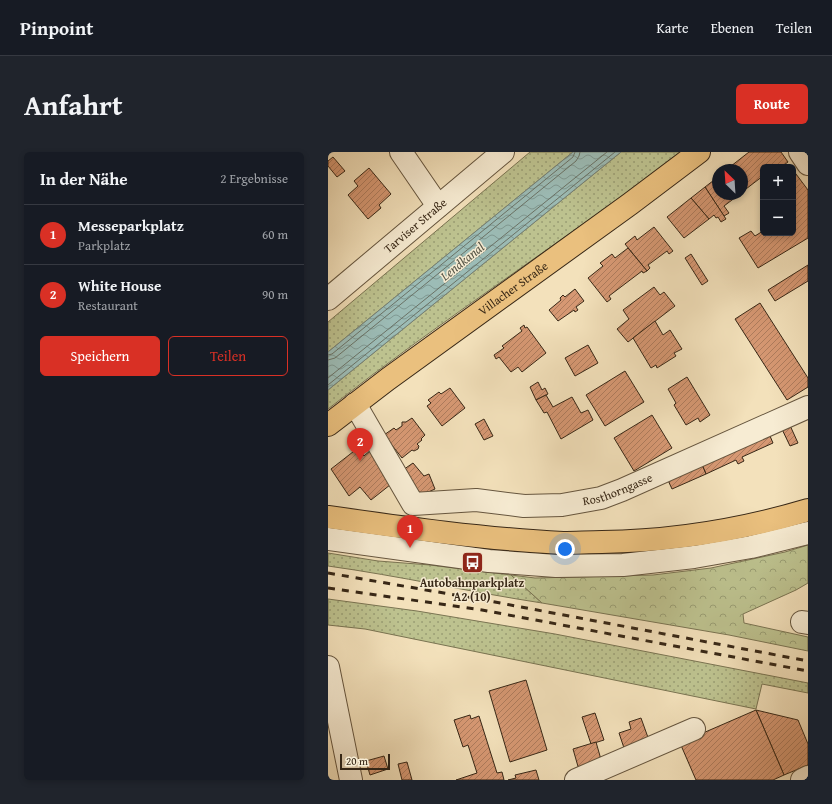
<!DOCTYPE html>
<html lang="de">
<meta charset="utf-8">
<style>
body{margin:0;font-family:"Gentium Book Plus",serif;background:#20242c;color:#f1f3f6}
.controls{position:absolute;right:12px;top:12px;display:grid;overflow:hidden;border-radius:6px;box-shadow:0 2px 6px #0003}
.controls button{width:36px;height:36px;display:grid;place-items:center;padding:0;border:0;border-bottom:1px solid #363941;background:#171b24;color:#f1f3f6;font:20px sans-serif}
.compass{position:absolute;left:384px;top:12px;width:36px;height:36px;border-radius:50%;background:#171b24;box-shadow:0 2px 6px #0003;rotate:335deg}
.scale{position:absolute;left:12px;bottom:10px;width:50px;box-sizing:border-box;padding-left:4px;border:2px solid #372716;border-top:0;font-size:11px;line-height:14px;white-space:nowrap;color:#372716;-webkit-text-stroke:3px #f7ecd3;paint-order:stroke}
.you{position:absolute;left:237px;top:397px;width:14px;height:14px;margin:-10px;border:3px solid #fff;border-radius:50%;background:#1a73e8;box-shadow:0 0 0 6px #1a73e833}
.badge{display:grid;place-items:center;width:26px;height:26px;border-radius:50%;background:#d93025;color:#fff;font-size:13px;font-weight:700}
.pin{position:absolute;translate:-50% -33px;filter:drop-shadow(0 1px 2px #0008)}
.pin::after{content:'';position:absolute;top:21px;width:14px;height:12px;background:inherit;clip-path:polygon(0 0,100% 0,50% 100%)}
.list{margin:0;padding:0;list-style:none}
h2{display:flex;justify-content:space-between;align-items:center;height:52px;margin:0;padding:0 16px;font-size:17px}
h2 small{font-size:13px;font-weight:400;color:#9ea1a6}
.list li{display:grid;grid-template-columns:26px 1fr auto;gap:12px;align-items:center;box-sizing:border-box;height:60px;padding:0 16px;border-top:1px solid #363941}
.list b{display:block;font-size:15px;white-space:nowrap}
.list p{margin:0;font-size:13px;white-space:nowrap;color:#9ea1a6}
.list em{font-size:13px;font-style:normal;color:#9ea1a6}
.actions{display:flex;gap:8px;padding:12px 16px}
.actions a{flex:1;padding:9px 0;border:1px solid #d93025;border-radius:6px;text-align:center;font-size:14px;color:#d93025}
.actions .main{background:#d93025;color:#fff}
.map{position:relative;flex:none;width:480px;height:628px;overflow:hidden;border-radius:6px}
header{display:flex;align-items:center;gap:24px;box-sizing:border-box;height:56px;padding:0 20px;background:#171b24;border-bottom:1px solid #363941}
header strong{font-size:19px}
nav{display:flex;gap:22px;margin-inline-start:auto;font-size:14px}
.intro{display:flex;align-items:center;justify-content:space-between;box-sizing:border-box;height:96px;padding:0 24px}
h1{margin:0;font-size:28px}
.button{padding:10px 18px;border-radius:6px;background:#d93025;color:#fff;font-size:14px;font-weight:700}
main{display:flex;gap:24px;padding:0 24px}
aside{flex:1;background:#171b24;border-radius:6px;box-shadow:0 2px 6px #0003}
.map>svg:first-child{display:block}
.grass{fill:url(#grass-dots);stroke:#7a7452}
.forest{fill:url(#forest-crowns);stroke:#7a7452}
.water{fill:url(#water-waves);stroke:#748076}
.lines{fill:none;stroke-linecap:round;stroke-linejoin:round}
.shore{stroke:#6a7266;stroke-width:1}
.building{fill:url(#building-hatch);stroke:#372716}
.minor-casing{stroke:#66563f;stroke-width:24}
.major-casing{stroke:#372716;stroke-width:24}
.minor{stroke:#f7ecd3;stroke-width:22}
.major{stroke:#eac07e;stroke-width:22}
.rail{stroke:#372716;stroke-width:3;stroke-dasharray:7 7;stroke-linecap:butt}
.labels{text-anchor:middle;stroke-width:3;stroke-linejoin:round;paint-order:stroke}
.street-label{font-size:12px;fill:#372716;stroke:#f7ecd3}
.poi-label{font-size:12px;font-weight:bold;fill:#372716;stroke:#f7ecd3}
.water-label{font-size:13px;font-style:italic;fill:#555446;stroke:#f7ecd3}
</style>
<header>
<strong>Pinpoint</strong>
<nav><a>Karte</a><a>Ebenen</a><a>Teilen</a></nav>
</header>
<div class="intro"><h1>Anfahrt</h1><a class="button">Route</a></div>
<main>
<aside>
<h2>In der Nähe<small>2 Ergebnisse</small></h2>
<ul class="list">
<li><span class="badge">1</span><div><b>Messeparkplatz</b><p>Parkplatz</p></div><em>60 m</em></li>
<li><span class="badge">2</span><div><b>White House</b><p>Restaurant</p></div><em>90 m</em></li>
</ul>
<div class="actions"><a class="main">Speichern</a><a>Teilen</a></div>
</aside>
<div class="map">
<svg width="480" height="628" viewBox="0 0 480 628">
<defs>
<pattern id="grass-dots" width="8" height="8" patternUnits="userSpaceOnUse"><rect width="8" height="8" fill="#bdc28f"/><path d="M2 2h.1M6 6h.1" fill="none" stroke="#9a9e74" stroke-width="1.8" stroke-linecap="round"/></pattern>
<pattern id="forest-crowns" width="20" height="18" patternUnits="userSpaceOnUse"><rect width="20" height="18" fill="#bdc28f"/><path d="M2 6a3 3 0 1 1 6 0M12 15a3 3 0 1 1 6 0" fill="none" stroke="#9a9e74"/></pattern>
<pattern id="water-waves" width="16" height="10" patternUnits="userSpaceOnUse"><rect width="16" height="10" fill="#9cbcb6"/><path d="M0 5q4-4 8 0t8 0" fill="none" stroke="#809993"/></pattern>
<pattern id="building-hatch" width="6" height="6" patternUnits="userSpaceOnUse"><rect width="6" height="6" fill="#d69873"/><path d="M-1 1l2-2M0 6l6-6M5 7l2-2" fill="none" stroke="#ae7c5d"/></pattern>
</defs>
<rect width="100%" height="100%" fill="#f3e1bb"/>
<filter id="stains"><feTurbulence type="fractalNoise" baseFrequency=".005" numOctaves="4"/><feColorMatrix values="0 0 0 0 .2 0 0 0 0 .09 0 0 0 0 .02 0 0 0 .5 -.17"/></filter>
<radialGradient id="worn" r=".72"><stop offset=".6" stop-color="#630" stop-opacity="0"/><stop offset="1" stop-color="#630" stop-opacity=".3"/></radialGradient>
<!-- grass -->
<g class="grass">
<path d="M202,0H245L0,200V170Z"/>
<path d="M293,0H353C238,88 114,167 0,257V238Z"/>
<path d="M0,401L50,409L102,413L183,423L214,451C142,440 72,424 0,414Z"/>
<path d="M0,447L89,459L227,482L480,531V541L434,532L428,557L37,477L0,473Z"/>
</g>
<!-- forest -->
<path class="forest" d="M480,393V431L468,438L415,462L416,471L480,485V499L401,483L214,451L183,423L207,426L325,423L383,416L457,400Z"/>
<!-- water -->
<path class="water" d="M245,0H293L0,238V200Z"/>
<g class="lines">
<!-- shore -->
<g class="shore">
<path d="M0,203L4,202L245,5L247,0"/>
<path d="M0,208L7,206L248,9L251,4L252,0"/>
<path d="M0,226L279,0"/>
<path d="M0,233L287,0"/>
</g>
</g>
<!-- building -->
<g class="building">
<path d="M421,0H453L460,10L453,15H435V24L414,40V18H398Z"/>
<path d="M5,5L17,19L9,25L0,14V9Z"/>
<path d="M41,16L63,42L51,53L53,56L40,67L20,43L30,34L26,29Z"/>
<path d="M465,18L480,38V86L430,116L411,86L423,79L427,84L435,79V81H465Z"/>
<path d="M390,25V42H412L396,54L401,61L396,64L377,35Z"/>
<path d="M377,35L398,67L393,70L390,65L388,66L386,63L381,67L363,46Z"/>
<path d="M363,46L381,67L356,86L339,65Z"/>
<path d="M326,75L345,99L341,102L339,99L320,113L322,116L319,119L297,92L307,84L309,88Z"/>
<path d="M300,96L319,119L315,121L314,119L281,144L283,147L279,150L260,126L275,114L272,111L284,102L287,106Z"/>
<path d="M363,102L380,129L374,133L357,106Z"/>
<path d="M480,113V129L447,149L440,138Z"/>
<path d="M326,135L332,143L336,140L347,154L300,190L289,177L301,167L295,158Z"/>
<path d="M247,137L256,149L248,155L250,158L247,160L246,158L230,169L221,158L233,148L232,146L235,143L237,145Z"/>
<path d="M432,151L480,226V235L459,248L407,167Z"/>
<path d="M327,169L335,183L342,178L354,197L346,201L348,204L329,216L328,213L323,216L305,186Z"/>
<path d="M196,173L197,176L199,175L218,201L194,220L190,215L183,220L171,205L168,207L166,203L176,196L174,194L194,179L192,176Z"/>
<path d="M260,193L270,211L247,224L237,206Z"/>
<path d="M297,219L316,250L277,274L258,243Z"/>
<path d="M359,225L382,263L372,270L370,266L358,273L346,253L348,251L340,237Z"/>
<path d="M210,230L214,238L217,236L220,242L208,248L202,235Z"/>
<path d="M122,236L137,256L114,274L99,254L103,251L100,248L111,240L113,242Z"/>
<path d="M218,243L225,255L244,245L253,261L260,258L265,268L233,287L219,260L216,261L208,248Z"/>
<path d="M324,263L344,296L306,319L286,286Z"/>
<path d="M84,266L97,283L93,287L94,288L89,292L91,294L90,297L86,299L84,298L74,306L56,283L66,276L68,278L74,274V270H78Z"/>
<path d="M156,267L165,284L156,288L147,272Z"/>
<path d="M460,269L470,291L462,294L452,273Z"/>
<path d="M439,277L445,291L414,305L416,309L410,312L408,308L378,322L372,308Z"/>
<path d="M30,296L36,304L43,298L67,329L43,348L32,335L21,344L3,317Z"/>
<path d="M372,308L378,322L344,337L338,324Z"/>
<path d="M85,311L96,324L101,322L107,337L87,346L72,320Z"/>
<path d="M198,528L219,598L182,610L161,539Z"/>
<path d="M428,558L470,568L480,592V613L456,623Z"/>
<path d="M428,558L456,623L445,628H368L352,591Z"/>
<path d="M267,561L276,588L263,592L254,565Z"/>
<path d="M142,563L143,567L151,564L169,621L174,620L176,628H128L149,621L140,593L135,595L126,568Z"/>
<path d="M313,566L322,591L297,599L291,581L303,577L301,570Z"/>
<path d="M268,590L274,611L251,618L245,597Z"/>
<path d="M56,604L60,617L42,623L38,609Z"/>
<path d="M79,610L84,628H74L70,612Z"/>
<path d="M208,618L211,628H180L188,626L187,623Z"/>
</g>
<g class="lines">
<defs>
<g id="minor">
<path d="M73,0L110,54"/>
<path d="M472,0L480,12"/>
<path id="s1" d="M0,147L175,0"/>
<path id="s2" d="M27,252L85,352L148,348L196,354L234,353L273,346L294,338L480,255"/>
<path d="M0,387L161,409L228,414L295,413L366,405L423,395L480,381"/>
<path d="M474,470L480,471"/>
<path d="M0,515L23,628"/>
<path d="M248,628L366,577"/>
<path d="M474,628L480,625"/>
</g>
<g id="major">
<path id="s3" d="M0,273L60,227L302,52L371,0"/>
<path d="M0,365C78,376 156,387 235,391C248,391 261,390 274,390C344,389 413,378 480,358"/>
</g>
</defs>
<!-- minor casing -->
<use href="#minor" class="minor-casing"/>
<!-- major casing -->
<use href="#major" class="major-casing"/>
<!-- minor -->
<use href="#minor" class="minor"/>
<!-- major -->
<use href="#major" class="major"/>
<!-- rail -->
<g class="rail">
<path d="M0,421L156,448L480,509"/>
<path d="M0,436L154,458L480,519"/>
</g>
</g>
<!-- icons -->
<defs>
<symbol id="bus-square" viewBox="-11 -11 22 22"><rect x="-9" y="-9" width="18" height="18" rx="4" fill="#8f2418" stroke="#f7ecd3"/><path d="M-5-6H5V4H4V6H2V4H-2V6H-4V4H-5ZM-3.5-4V0h7V-4ZM-3.5 1.2v1.5H-2V1.2ZM2 1.2v1.5H3.5V1.2Z" fill="#fff"/></symbol>
</defs>
<g fill-rule="evenodd">
<use href="#bus-square" x="132" y="398" width="25" height="25"/>
</g>
<g class="labels">
<!-- street labels -->
<g class="street-label">
<text dy="4" stroke="none"><textPath href="#s1" startOffset="114">Tarviser Straße</textPath></text>
<text dy="4" stroke="none"><textPath href="#s3" startOffset="230">Villacher Straße</textPath></text>
<text dy="4" stroke="none"><textPath href="#s2" startOffset="323">Rosthorngasse</textPath></text>
</g>
<!-- poi labels -->
<g class="poi-label">
<text x="144" y="435">Autobahnparkplatz<tspan x="144" dy="14">A2 (10)</tspan></text>
</g>
<!-- water labels -->
<g class="water-label">
<text transform="translate(134 109) rotate(-39)" y="5">Lendkanal</text>
</g>
</g>
<rect width="100%" height="100%" filter="url(#stains)"/>
<rect width="100%" height="100%" fill="url(#worn)"/>
</svg>
<div class="controls">
<button>+</button>
<button>−</button>
</div>
<svg class="compass" viewBox="-18 -18 36 36"><path d="M0-13l5 13h-10z" fill="#e53935"/><path d="M0 13l5-13h-10z" fill="#9ea1a6"/></svg>
<div class="scale">20 m</div>
<div class="you"></div>
<div class="pin badge" style="left:82px;top:396px">1</div>
<div class="pin badge" style="left:32px;top:309px">2</div>
</div>
</main>
